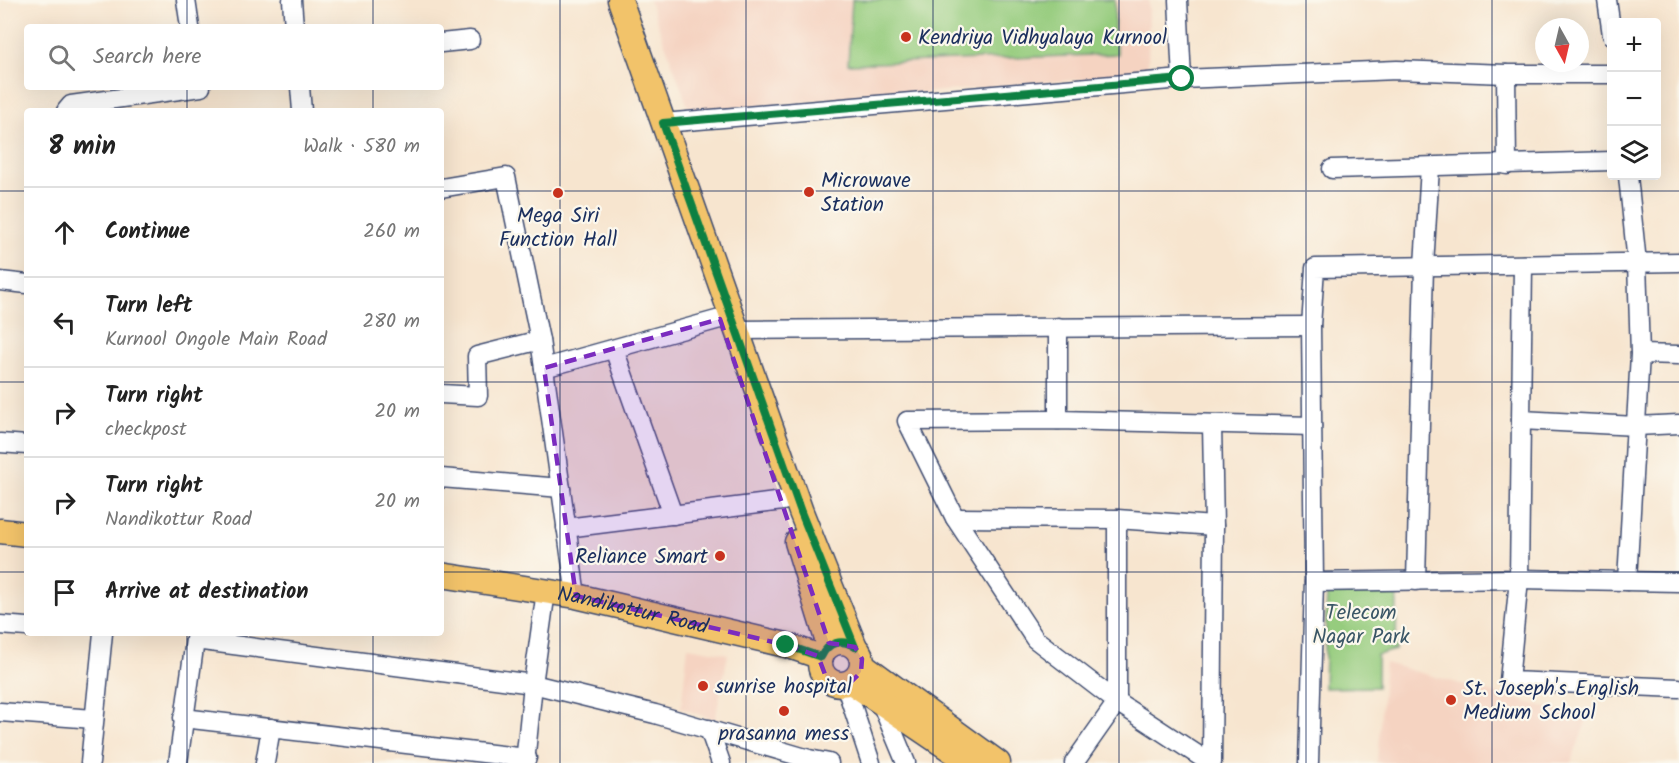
<!DOCTYPE html>
<meta charset="utf-8">
<style>
body{margin:0;font-family:Kalam,sans-serif;background:#f2f2f2;color:#222}
.controls{position:absolute;right:18px;top:18px;display:grid;overflow:hidden;border-radius:6px;box-shadow:0 6px 24px #0002}
.controls button{width:54px;height:54px;display:grid;place-items:center;padding:0;border:0;border-bottom:2px solid #e0e0e0;background:#fff;color:#222;font:30px sans-serif}
.compass{position:absolute;left:1535px;top:18px;width:54px;height:54px;border-radius:50%;background:#fff;box-shadow:0 6px 24px #0002;rotate:172deg}
.stop{position:absolute;width:18px;height:18px;margin:-14px;border:4px solid #0b8043;border-radius:50%;background:#fff}
.stop.end{background:#0b8043;border-color:#fff;box-shadow:0 2px 6px #0008}
.list{margin:0;padding:0;list-style:none}
h2{display:flex;justify-content:space-between;align-items:center;height:78px;margin:0;padding:0 24px;font-size:26px}
h2 small{font-size:20px;font-weight:400;color:#767676}
.list li{display:grid;grid-template-columns:39px 1fr auto;gap:18px;align-items:center;box-sizing:border-box;height:90px;padding:0 24px;border-top:2px solid #e0e0e0}
.list b{display:block;font-size:22px;white-space:nowrap}
.list p{margin:0;font-size:20px;white-space:nowrap;color:#767676}
.list em{font-size:20px;font-style:normal;color:#767676}
.icon{flex:none;width:33px;height:33px;fill:none;stroke:currentColor;stroke-width:2;stroke-linecap:round;stroke-linejoin:round}
.map{position:relative;flex:none;width:1679px;height:763px;overflow:hidden}
.search{position:absolute;background:#fff;box-shadow:0 6px 24px #0002;left:24px;top:24px;width:420px;height:66px;display:flex;align-items:center;gap:15px;box-sizing:border-box;padding:0 21px;border-radius:6px;color:#767676;font-size:22px}
.panel{position:absolute;background:#fff;box-shadow:0 6px 24px #0002;left:24px;top:108px;width:420px;height:528px;border-radius:6px}
.map>svg:first-child{display:block}
.built{fill:#f5d3c1}
.park{fill:#96cc7e;stroke:#587e6e;stroke-width:1.5}
.lines{fill:none;stroke-linecap:round;stroke-linejoin:round}
.minor-casing{stroke:#3c4a6f;stroke-width:21}
.major-casing{stroke:#3c4a6f;stroke-width:27}
.minor{stroke:#fff;stroke-width:18}
.major{stroke:#f2c36a;stroke-width:24}
.route{stroke:#0b8043;stroke-width:8}
.marked{fill:#7b2cbf;fill-opacity:0.2;stroke:#7b2cbf;stroke-width:4.5;stroke-dasharray:12 8;stroke-linejoin:round}
.grid{fill:none;stroke:#1b2f5e;stroke-width:1.5;stroke-opacity:0.55}
.poi-dot{fill:#c8321e;stroke:#fbf7ec;stroke-width:2}
.labels{text-anchor:middle;stroke-width:4.5;stroke-linejoin:round;paint-order:stroke}
.poi-label{font-size:21px;fill:#1b2f5e;stroke:#fbf7ec;text-anchor:start}
.street-label{font-size:21px;fill:#1b2f5e;stroke:#fbf7ec}
.park-label{font-size:21px;fill:#3a5666;stroke:#fbf7ec}
</style>
<div class="map">
<svg width="1679" height="763" viewBox="0 0 1679 763">
<rect width="100%" height="100%" fill="#fbf7ec"/>
<filter id="ink" filterUnits="userSpaceOnUse"><feTurbulence type="fractalNoise" baseFrequency=".0167" numOctaves="2"/><feDisplacementMap in="SourceGraphic" scale="12" xChannelSelector="R" yChannelSelector="G"/><feConvolveMatrix kernelMatrix="1 2 1 2 8 2 1 2 1" color-interpolation-filters="sRGB"/></filter>
<filter id="wash" filterUnits="userSpaceOnUse"><feTurbulence type="fractalNoise" baseFrequency=".008" numOctaves="4" result="noise"/><feDisplacementMap in="SourceGraphic" scale="24" xChannelSelector="R" yChannelSelector="G"/><feGaussianBlur stdDeviation="1.35" result="paint"/><feColorMatrix in="noise" values="0 0 0 0 0 0 0 0 0 0 0 0 0 0 0 0 0 1.4 0 .05"/><feComposite in="paint" operator="in"/></filter>
<g filter="url(#wash)">
<rect width="100%" height="100%" fill="#f7e5cf"/>
<!-- built -->
<g class="built">
<path d="M649,0H1149L1148,74L690,112Z"/>
<path d="M688,647L728,654L715,720L681,708Z"/>
<path d="M1385,663L1587,719L1571,763H1377Z"/>
</g>
<!-- park -->
<g class="park">
<path d="M852,0H1115L1114,36L1118,54L848,64Z"/>
<path d="M1327,589L1397,590L1396,650L1377,655V687L1324,688Z"/>
</g>
</g>
<g filter="url(#ink)">
<g class="lines">
<defs>
<g id="minor">
<path d="M186,0L190,27"/>
<path d="M292,0L294,27"/>
<path d="M1607,0L1612,35"/>
<path d="M441,43L470,40"/>
<path d="M1506,74L1507,165"/>
<path d="M1182,79L1397,70L1506,74H1612"/>
<path d="M300,87L302,111"/>
<path d="M66,111L71,105L201,87"/>
<path d="M663,123L1182,79L1178,0"/>
<path d="M1332,169L1612,161"/>
<path d="M441,188L506,177L540,340L576,596"/>
<path d="M1523,265L1519,579L1509,681L1679,688"/>
<path d="M0,281L27,284"/>
<path d="M1058,327V420"/>
<path d="M737,330L1311,326"/>
<path d="M614,349L673,515"/>
<path d="M1640,354L1679,355"/>
<path d="M544,368L720,319"/>
<path d="M441,394L478,396L477,356L540,340"/>
<path d="M1521,420L1636,426L1679,424"/>
<path d="M1212,425L1214,526L1212,763"/>
<path d="M0,443L27,445"/>
<path d="M441,478L561,488"/>
<path d="M955,518L1117,519V702L1074,763"/>
<path d="M1117,519L1214,526"/>
<path d="M566,528L783,501"/>
<path d="M1416,581L1424,266L1430,167"/>
<path d="M1627,581L1640,354L1637,263L1628,176"/>
<path d="M1314,582L1519,579L1679,582"/>
<path d="M0,625L27,627"/>
<path d="M195,640L533,684L655,714L809,759L829,763"/>
<path d="M845,684L871,763"/>
<path d="M881,703L906,763"/>
<path d="M0,712L94,719"/>
<path d="M183,718L527,758"/>
<path d="M709,729L721,763"/>
<path d="M90,763L103,633"/>
<path d="M178,763L196,633"/>
<path d="M265,763L271,728"/>
<path d="M525,763L533,684L546,591"/>
<path d="M1210,763L1117,702L1035,639L955,518L907,421L1058,420L1312,426"/>
<path d="M1309,763L1314,582L1311,326L1315,268L1679,262"/>
</g>
<g id="major">
<path d="M620,0L801,512L855,647"/>
<path d="M0,531L27,534"/>
<path d="M797,542L829,646"/>
<path id="s1" d="M441,575L576,596L786,645L821,657"/>
<circle cx="841" cy="663" r="21"/>
<path d="M863,665L998,763"/>
<path d="M851,682L969,762"/>
</g>
</defs>
<!-- minor casing -->
<use href="#minor" class="minor-casing"/>
<!-- major casing -->
<use href="#major" class="major-casing"/>
<!-- minor -->
<use href="#minor" class="minor"/>
<!-- major -->
<use href="#major" class="major"/>
</g>
</g>
<g class="lines" filter="url(#ink)">
<!-- route -->
<path class="route" d="M786,645L821,657C828,642 842,638 855,647L801,512L663,123L1182,79"/>
</g>
<!-- marked area -->
<path class="marked" d="M720,319L829,643L855,647L862,659L861,672L851,682L838,684L826,677L818,656L786,645L576,596L544,368Z"/>
<!-- grid -->
<path class="grid" d="M187,0V27M373,0V27M560,0V763M746,0V763M933,0V763M1119,0V763M1306,0V763M1492,0V763M187,87V111M373,87V111M0,191H27M441,191H1679M0,382H27M441,382H1679M0,572H27M441,572H1679M187,633V763M373,633V763"/>
<!-- markers -->
<g class="poi-dot">
<circle cx="906" cy="37" r="6"/>
<circle cx="809" cy="192" r="6"/>
<circle cx="558" cy="193" r="6"/>
<circle cx="720" cy="556" r="6"/>
<circle cx="703" cy="686" r="6"/>
<circle cx="1451" cy="700" r="6"/>
<circle cx="784" cy="711" r="6"/>
</g>
<g class="labels">
<!-- poi labels -->
<g class="poi-label">
<text x="918" y="44">Kendriya Vidhyalaya Kurnool</text>
<text x="821" y="187">Microwave<tspan x="821" dy="24">Station</tspan></text>
<text x="558" y="222" text-anchor="middle">Mega Siri<tspan x="558" dy="24">Function Hall</tspan></text>
<text x="708" y="563" text-anchor="end">Reliance Smart</text>
<text x="715" y="693">sunrise hospital</text>
<text x="1463" y="695">St. Joseph's English<tspan x="1463" dy="24">Medium School</tspan></text>
<text x="784" y="740" text-anchor="middle">prasanna mess</text>
</g>
<!-- street labels -->
<g class="street-label">
<text dy="7" stroke="none"><textPath href="#s1" startOffset="195">Nandikottur Road</textPath></text>
</g>
<!-- park labels -->
<g class="park-label">
<text x="1361" y="619">Telecom<tspan x="1361" dy="24">Nagar Park</tspan></text>
</g>
</g>
</svg>
<div class="controls">
<button>+</button>
<button>−</button>
<button><svg class="icon" aria-label="layers" viewBox="0 0 24 24"><path d="M12 4l9 5-9 5-9-5zM3 14l9 5 9-5"/></svg></button>
</div>
<svg class="compass" viewBox="-18 -18 36 36"><path d="M0-13l5 13h-10z" fill="#e53935"/><path d="M0 13l5-13h-10z" fill="#767676"/></svg>
<div class="stop" style="left:1182px;top:79px"></div>
<div class="stop end" style="left:786px;top:645px"></div>
<div class="search"><svg class="icon" aria-label="search" viewBox="0 0 24 24"><circle cx="10" cy="10" r="6"/><path d="M15 15l6 6"/></svg>Search here</div>
<section class="panel">
<h2>8 min<small>Walk · 580 m</small></h2>
<ul class="list">
<li><svg class="icon" aria-label="ahead" viewBox="0 0 24 24"><path d="M12 20V5M6 11l6-6 6 6"/></svg><div><b>Continue</b></div><em>260 m</em></li>
<li><svg class="icon" aria-label="left" viewBox="0 0 24 24"><path d="M17 20v-9H6M10 6l-5 5 5 5"/></svg><div><b>Turn left</b><p>Kurnool Ongole Main Road</p></div><em>280 m</em></li>
<li><svg class="icon" aria-label="right" viewBox="0 0 24 24"><path d="M7 20v-9h11M14 6l5 5-5 5"/></svg><div><b>Turn right</b><p>checkpost</p></div><em>20 m</em></li>
<li><svg class="icon" aria-label="right" viewBox="0 0 24 24"><path d="M7 20v-9h11M14 6l5 5-5 5"/></svg><div><b>Turn right</b><p>Nandikottur Road</p></div><em>20 m</em></li>
<li><svg class="icon" aria-label="arrive" viewBox="0 0 24 24"><path d="M6 21V4h12l-3 4 3 4H6"/></svg><div><b>Arrive at destination</b></div></li>
</ul>
</section>
</div>
